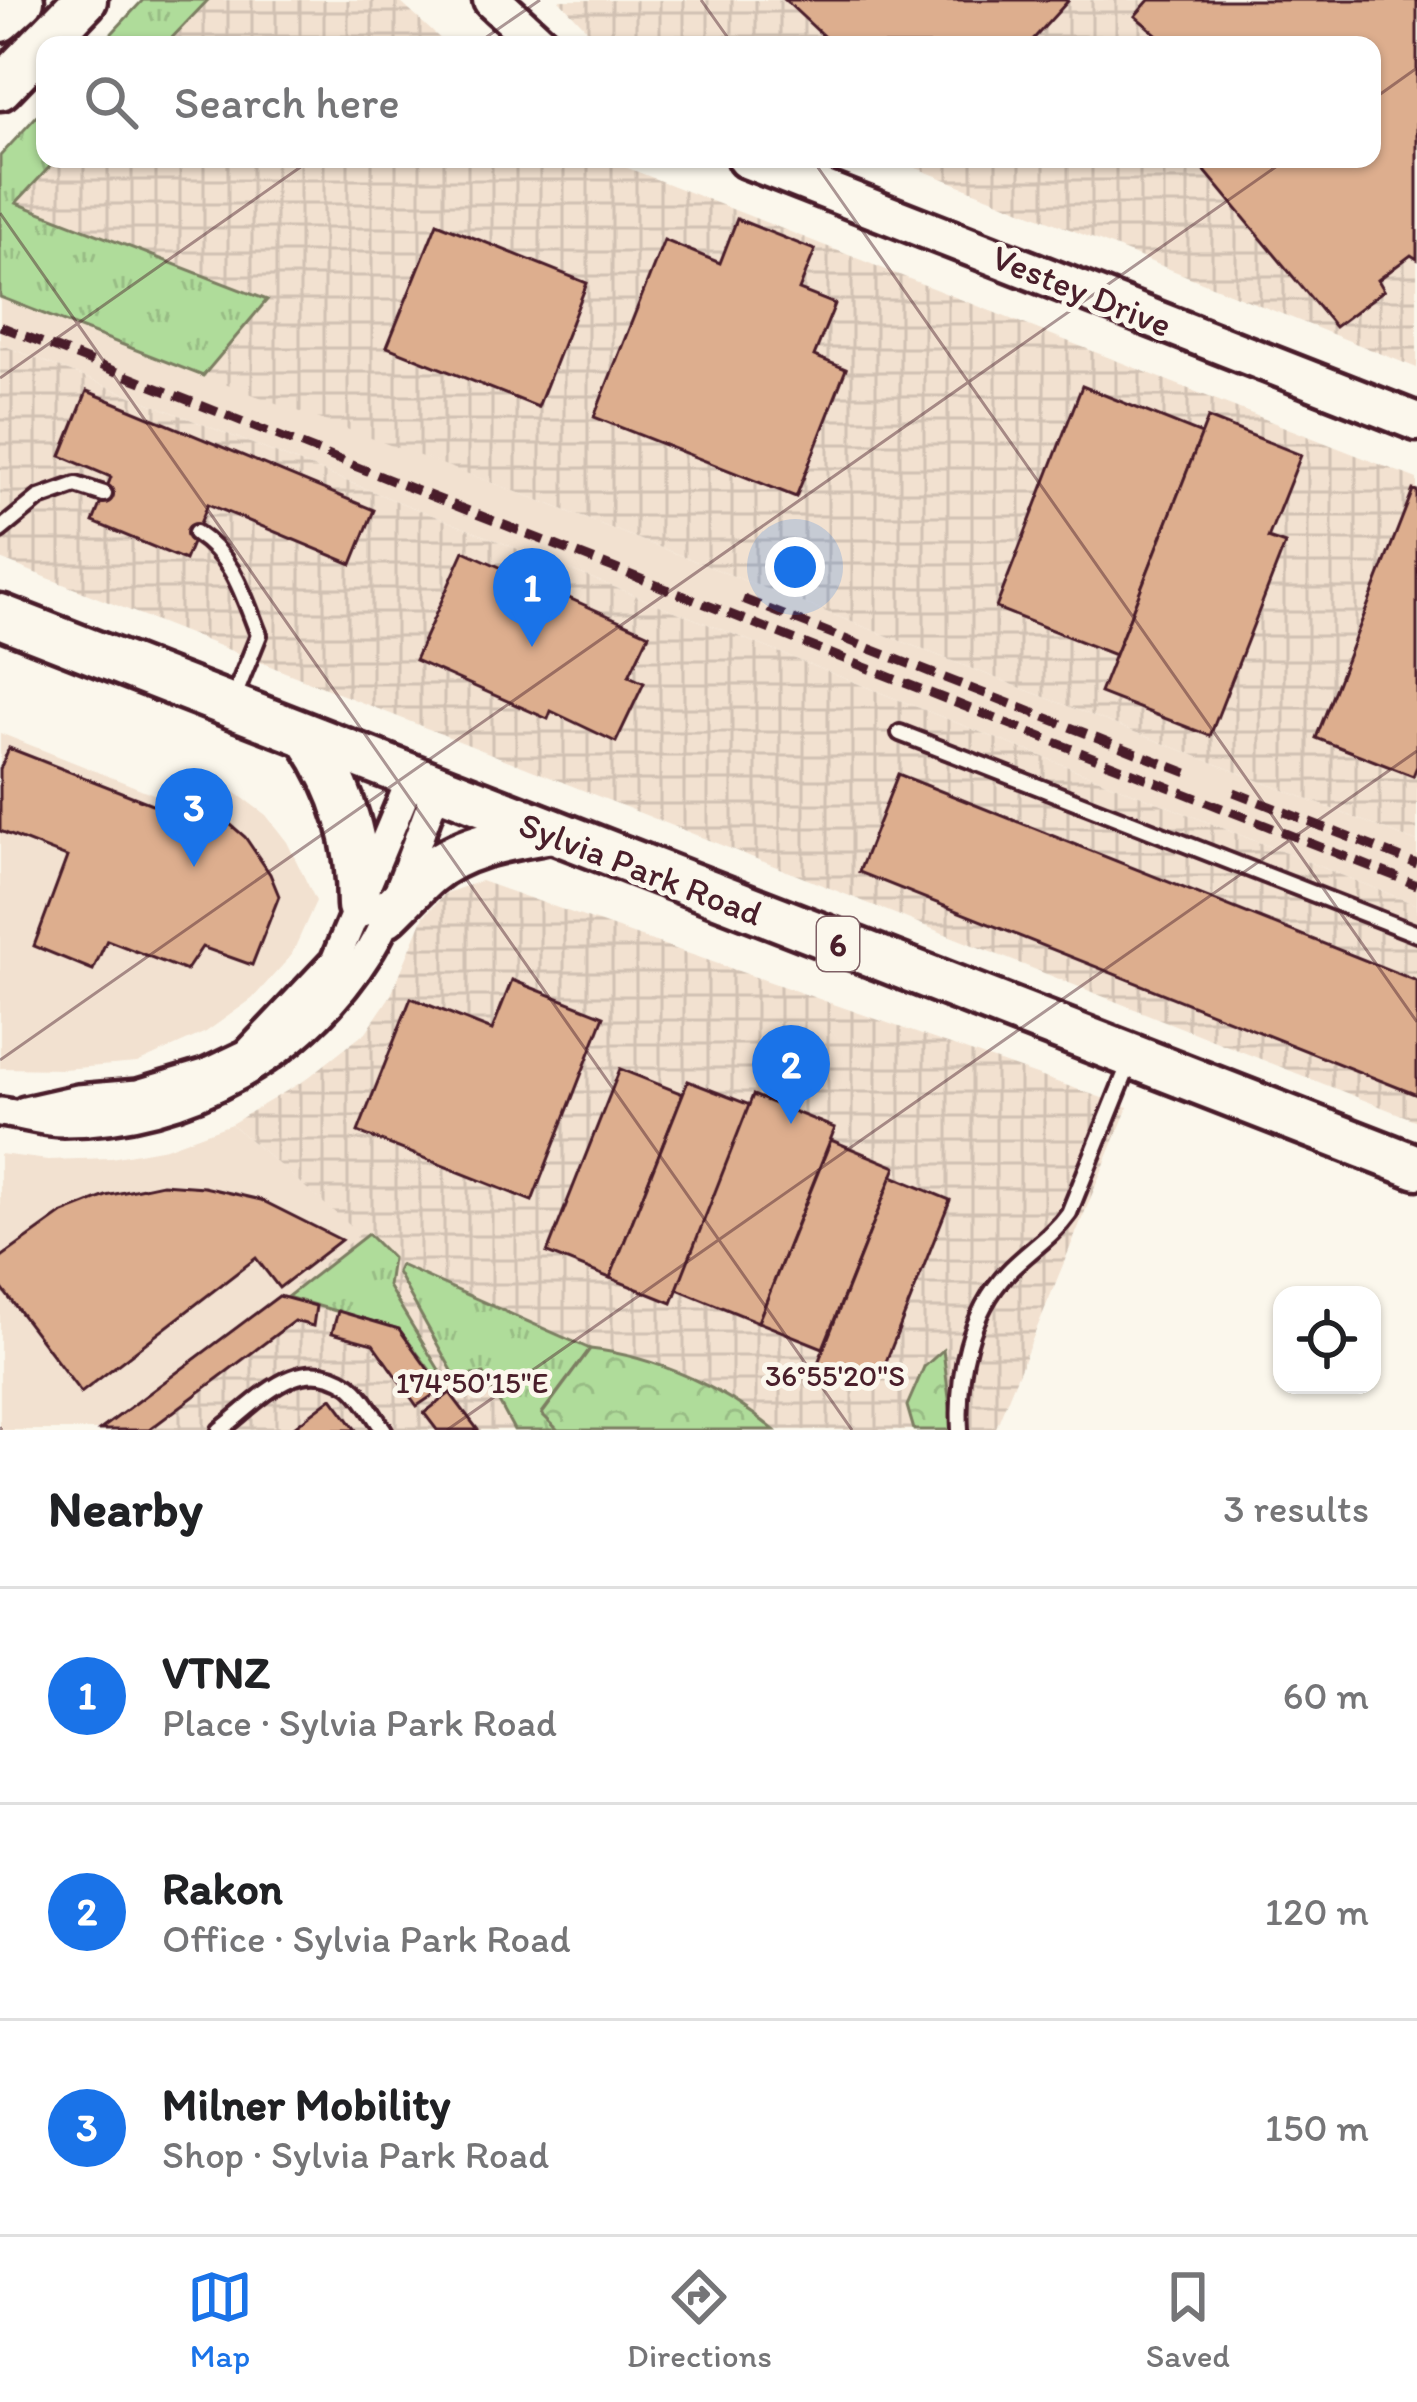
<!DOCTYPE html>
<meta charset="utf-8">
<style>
body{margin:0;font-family:Itim,sans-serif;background:#f6f6f6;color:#202124}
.controls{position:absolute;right:36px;bottom:36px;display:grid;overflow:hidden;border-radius:24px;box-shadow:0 3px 9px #0004}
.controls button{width:108px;height:108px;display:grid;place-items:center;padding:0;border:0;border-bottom:3px solid #e0e0e0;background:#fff;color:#202124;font:60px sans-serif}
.you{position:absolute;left:795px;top:567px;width:42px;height:42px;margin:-30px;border:9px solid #fff;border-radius:50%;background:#1a73e8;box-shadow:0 0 0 18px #1a73e833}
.badge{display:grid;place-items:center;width:78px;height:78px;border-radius:50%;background:#1a73e8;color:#fff;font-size:39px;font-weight:700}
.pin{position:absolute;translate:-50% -99px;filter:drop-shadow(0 3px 6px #0008)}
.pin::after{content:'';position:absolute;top:63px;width:42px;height:36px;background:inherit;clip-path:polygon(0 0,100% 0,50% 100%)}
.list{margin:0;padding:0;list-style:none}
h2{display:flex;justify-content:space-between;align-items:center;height:156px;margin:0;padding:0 48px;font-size:51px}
h2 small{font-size:39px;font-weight:400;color:#757577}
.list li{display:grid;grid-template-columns:78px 1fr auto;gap:36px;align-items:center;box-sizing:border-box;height:216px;padding:0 48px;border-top:3px solid #e0e0e0}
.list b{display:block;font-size:45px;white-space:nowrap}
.list p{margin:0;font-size:39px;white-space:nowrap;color:#757577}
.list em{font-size:39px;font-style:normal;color:#757577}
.icon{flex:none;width:66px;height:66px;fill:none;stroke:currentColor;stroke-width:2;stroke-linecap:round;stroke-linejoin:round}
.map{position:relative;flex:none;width:1417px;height:1430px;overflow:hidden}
.search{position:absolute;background:#fff;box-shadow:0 3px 9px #0004;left:36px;right:36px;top:36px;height:132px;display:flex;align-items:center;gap:30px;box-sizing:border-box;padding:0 42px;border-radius:24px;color:#757577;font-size:45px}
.sheet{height:804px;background:#fff}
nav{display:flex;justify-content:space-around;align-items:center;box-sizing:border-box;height:168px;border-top:3px solid #e0e0e0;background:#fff;font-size:33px;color:#757577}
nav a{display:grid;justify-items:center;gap:6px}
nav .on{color:#1a73e8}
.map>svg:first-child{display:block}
.built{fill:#f2e1d0}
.industrial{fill:url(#industrial-grid)}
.grass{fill:url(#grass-tufts);stroke:#7c7e62;stroke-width:3}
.forest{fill:url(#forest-crowns);stroke:#7c7e62;stroke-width:3}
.building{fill:#ddae8e;stroke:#4a1f2b;stroke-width:3}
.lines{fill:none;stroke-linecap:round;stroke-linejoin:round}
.lane-casing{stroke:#4a1f2b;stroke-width:22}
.street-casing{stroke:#4a1f2b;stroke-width:36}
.secondary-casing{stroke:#4a1f2b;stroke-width:45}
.primary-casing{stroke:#4a1f2b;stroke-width:51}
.lane{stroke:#fbf7ec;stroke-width:14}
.street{stroke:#fbf7ec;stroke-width:27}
.secondary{stroke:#fbf7ec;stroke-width:36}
.primary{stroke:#fbf7ec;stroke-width:42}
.rail{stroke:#4a1f2b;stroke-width:9;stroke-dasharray:18 9;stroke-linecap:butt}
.ticks{fill:none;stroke:#4a1f2b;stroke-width:3;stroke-opacity:0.45}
.labels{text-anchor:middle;stroke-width:10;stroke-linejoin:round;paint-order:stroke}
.shield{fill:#fbf7ec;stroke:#7f6065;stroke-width:3}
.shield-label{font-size:33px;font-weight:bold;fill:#4a1f2b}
.street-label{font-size:36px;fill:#4a1f2b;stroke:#fbf7ec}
.ticks-label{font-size:30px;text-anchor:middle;fill:#4a1f2b;stroke:#fbf7ec;stroke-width:10;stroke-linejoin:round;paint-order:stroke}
</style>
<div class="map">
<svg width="1417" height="1430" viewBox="0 0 1417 1430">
<defs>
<pattern id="industrial-grid" width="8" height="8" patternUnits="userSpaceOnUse" patternTransform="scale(3)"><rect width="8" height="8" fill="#f2e1d0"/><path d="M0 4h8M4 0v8" fill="none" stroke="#d1c1b3"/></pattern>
<pattern id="grass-tufts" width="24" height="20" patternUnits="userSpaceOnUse" patternTransform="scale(3)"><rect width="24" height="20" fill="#afdc9a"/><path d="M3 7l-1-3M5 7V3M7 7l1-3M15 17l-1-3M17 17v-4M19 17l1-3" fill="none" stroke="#98bc85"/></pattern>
<pattern id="forest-crowns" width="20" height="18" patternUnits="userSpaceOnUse" patternTransform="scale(3)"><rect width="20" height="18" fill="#afdc9a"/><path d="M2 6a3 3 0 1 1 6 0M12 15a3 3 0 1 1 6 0" fill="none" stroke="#98bc85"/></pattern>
</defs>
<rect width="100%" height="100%" fill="#fbf7ec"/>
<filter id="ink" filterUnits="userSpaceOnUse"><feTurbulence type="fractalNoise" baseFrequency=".00833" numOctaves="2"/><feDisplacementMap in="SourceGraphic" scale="24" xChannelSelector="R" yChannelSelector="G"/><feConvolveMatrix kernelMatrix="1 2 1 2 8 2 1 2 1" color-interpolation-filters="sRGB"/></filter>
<g filter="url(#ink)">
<!-- built -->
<g class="built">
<path d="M0,297L533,498L1417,842V905L0,344Z"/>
<path d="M0,733L161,797L232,790L266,815L287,842L316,901L291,956L252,999L206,1032L137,1063L63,1069L0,1068Z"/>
<path d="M231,1124L361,1234L111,1430H0V1154L48,1160L111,1158L166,1148Z"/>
</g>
<!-- industrial -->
<g class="industrial">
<path d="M208,0H398L447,45H165Z"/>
<path d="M559,0H1417V368L894,159H1372V45H608L598,41Z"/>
<path d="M57,159H605L1417,479V842L533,498L203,376L266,300L15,202Z"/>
<path d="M0,344L1417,905V1121L0,559Z"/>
<path d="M481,881L1128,1107L995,1430H111L360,1234L231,1124L305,1080L366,1032L391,995L424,916L446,893Z"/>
</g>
<!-- grass -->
<g class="grass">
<path d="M143,0H208L165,45H101Z"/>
<path d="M45,107V159H57L16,203L267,300L203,376L0,297V156Z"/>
<path d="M368,1234L392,1258L388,1286L447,1383L442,1386L399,1329L287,1297Z"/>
<path d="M400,1265L590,1349L542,1413L558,1430H514L484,1374L455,1376L397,1272Z"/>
</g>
<!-- forest -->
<g class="forest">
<path d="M590,1349C654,1356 724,1388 774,1430H558L542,1414Z"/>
<path d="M943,1350L953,1430H914L907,1406L924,1367Z"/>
</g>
<!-- building -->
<g class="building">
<path d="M785,0H1067L1068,1L1028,45H833Z"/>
<path d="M1149,0H1417V259L1411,255L1378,280L1384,290L1335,327L1195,159H1372V45H1169L1135,16Z"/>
<path d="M737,219L815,250L799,290L835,304L814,356L846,369L796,497L594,417L664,240L720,263Z"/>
<path d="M437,223L587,283L538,407L387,347Z"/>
<path d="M1082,386L1202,434L1115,655L996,608Z"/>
<path d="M87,391L374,510L352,564L208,504L185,560L93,522L111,477L61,456Z"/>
<path d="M1208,418L1301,455L1268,538L1285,544L1210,736L1100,693Z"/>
<path d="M1413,490L1417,491V766L1413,776L1316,738Z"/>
<path d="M464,551L649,634L629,676L644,683L616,742L551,711L548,719L415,660Z"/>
<path d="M9,748L180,815L187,797L216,812L245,837L270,874L279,896L252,965L202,947L186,971L107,940L93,970L34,946L67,857L0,831V769Z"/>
<path d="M898,774L1417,981V1095L859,872Z"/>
<path d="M512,980L604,1016L532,1201L358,1132L411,998L492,1030Z"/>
<path d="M620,1069L683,1094L610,1278L547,1253Z"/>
<path d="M688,1081L750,1105L672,1303L610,1278Z"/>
<path d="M753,1095L835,1128L758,1322L677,1289Z"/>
<path d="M831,1140L896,1167L823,1348L758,1322Z"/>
<path d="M892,1176L950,1200L876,1387L818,1363Z"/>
<path d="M162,1184L204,1187L261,1200L341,1240L279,1288L256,1258L81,1393L0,1286V1258L63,1213L106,1196Z"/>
<path d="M279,1296L316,1306L313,1326L294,1321L149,1430H100Z"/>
<path d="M338,1311L399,1329L442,1389L417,1406L373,1344L332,1333Z"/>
<path d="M450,1393L478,1430H437L424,1413Z"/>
<path d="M332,1398L356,1430H290Z"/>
</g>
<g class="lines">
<defs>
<g id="lane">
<path d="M0,530L39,498L76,485L104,494"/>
<path d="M196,533C234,558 243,595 259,635L232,702"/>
<path d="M900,733L1417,934"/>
<path d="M220,1430C260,1400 298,1351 349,1385C363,1395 374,1417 384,1430"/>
<path d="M960,1430C957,1375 969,1313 1008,1272C1028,1251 1052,1237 1069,1213L1130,1062"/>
</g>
<g id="street">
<path d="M25,1111L78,1099L138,1094L205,1074L247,1054L335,961L411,779"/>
<path d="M0,1112C21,1114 42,1122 63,1122C188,1121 304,1056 370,950C399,902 416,841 437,789"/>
</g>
<g id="secondary">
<path d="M492,0L541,45"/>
<path d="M746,159L1417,422"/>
</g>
<g id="primary">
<path d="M0,20L22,0"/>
<path d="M0,88L85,0"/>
<path d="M0,616L1417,1167"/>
<path d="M309,738C344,790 359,844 359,906"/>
<path d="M386,915C400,902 413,887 428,874C460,846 506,839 546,832"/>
</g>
</defs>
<!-- lane casing -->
<use href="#lane" class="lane-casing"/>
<!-- street casing -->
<use href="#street" class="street-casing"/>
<!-- secondary casing -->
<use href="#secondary" class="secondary-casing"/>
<!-- primary casing -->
<use href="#primary" class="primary-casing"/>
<!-- lane -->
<use href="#lane" class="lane"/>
<!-- street -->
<use href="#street" class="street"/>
<!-- secondary -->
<use href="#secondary" class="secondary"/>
<!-- primary -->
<use href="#primary" class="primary"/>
<!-- rail -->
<g class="rail">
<path d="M0,326L1417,885"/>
<path d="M743,599L1190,774"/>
<path d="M1234,792L1417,864"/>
</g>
</g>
</g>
<!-- ticks -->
<path class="ticks" d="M701,0L733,45M475,45L540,0M1372,100L1417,68M812,159L1417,1022M0,213L852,1430M0,378L312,159M0,1060L1287,159M0,1427L2,1430M447,1430L1417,751"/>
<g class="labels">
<!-- shield labels -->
<rect class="shield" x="817" y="917" width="42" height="54" rx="9"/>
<g class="shield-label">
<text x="838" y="956">6</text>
</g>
<!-- street labels -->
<g class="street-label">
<text transform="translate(1082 290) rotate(22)" y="13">Vestey Drive</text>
<text transform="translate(641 868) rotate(21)" y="13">Sylvia Park Road</text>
</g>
</g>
<g class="ticks-label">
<text x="835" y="1386">36°55'20"S</text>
<text x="472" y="1393">174°50'15"E</text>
</g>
</svg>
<div class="controls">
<button><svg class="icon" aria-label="locate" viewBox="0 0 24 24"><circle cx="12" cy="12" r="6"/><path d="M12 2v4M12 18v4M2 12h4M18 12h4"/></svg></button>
</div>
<div class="you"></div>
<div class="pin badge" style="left:532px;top:647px">1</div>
<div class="pin badge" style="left:791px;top:1124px">2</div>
<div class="pin badge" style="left:194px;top:867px">3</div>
<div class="search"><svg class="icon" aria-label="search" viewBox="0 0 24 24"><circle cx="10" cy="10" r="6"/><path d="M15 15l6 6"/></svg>Search here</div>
</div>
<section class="sheet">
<h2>Nearby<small>3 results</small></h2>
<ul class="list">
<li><span class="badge">1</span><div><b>VTNZ</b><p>Place · Sylvia Park Road</p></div><em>60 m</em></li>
<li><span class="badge">2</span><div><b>Rakon</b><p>Office · Sylvia Park Road</p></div><em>120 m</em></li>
<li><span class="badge">3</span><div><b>Milner Mobility</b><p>Shop · Sylvia Park Road</p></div><em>150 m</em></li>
</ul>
</section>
<nav>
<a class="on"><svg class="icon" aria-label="map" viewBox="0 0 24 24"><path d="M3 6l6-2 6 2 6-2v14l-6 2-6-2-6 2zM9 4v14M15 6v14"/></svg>Map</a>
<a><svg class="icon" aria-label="directions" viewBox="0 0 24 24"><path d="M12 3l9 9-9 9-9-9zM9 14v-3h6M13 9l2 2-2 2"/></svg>Directions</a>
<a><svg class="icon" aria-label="saved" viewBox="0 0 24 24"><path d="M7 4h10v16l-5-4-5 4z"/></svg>Saved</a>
</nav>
